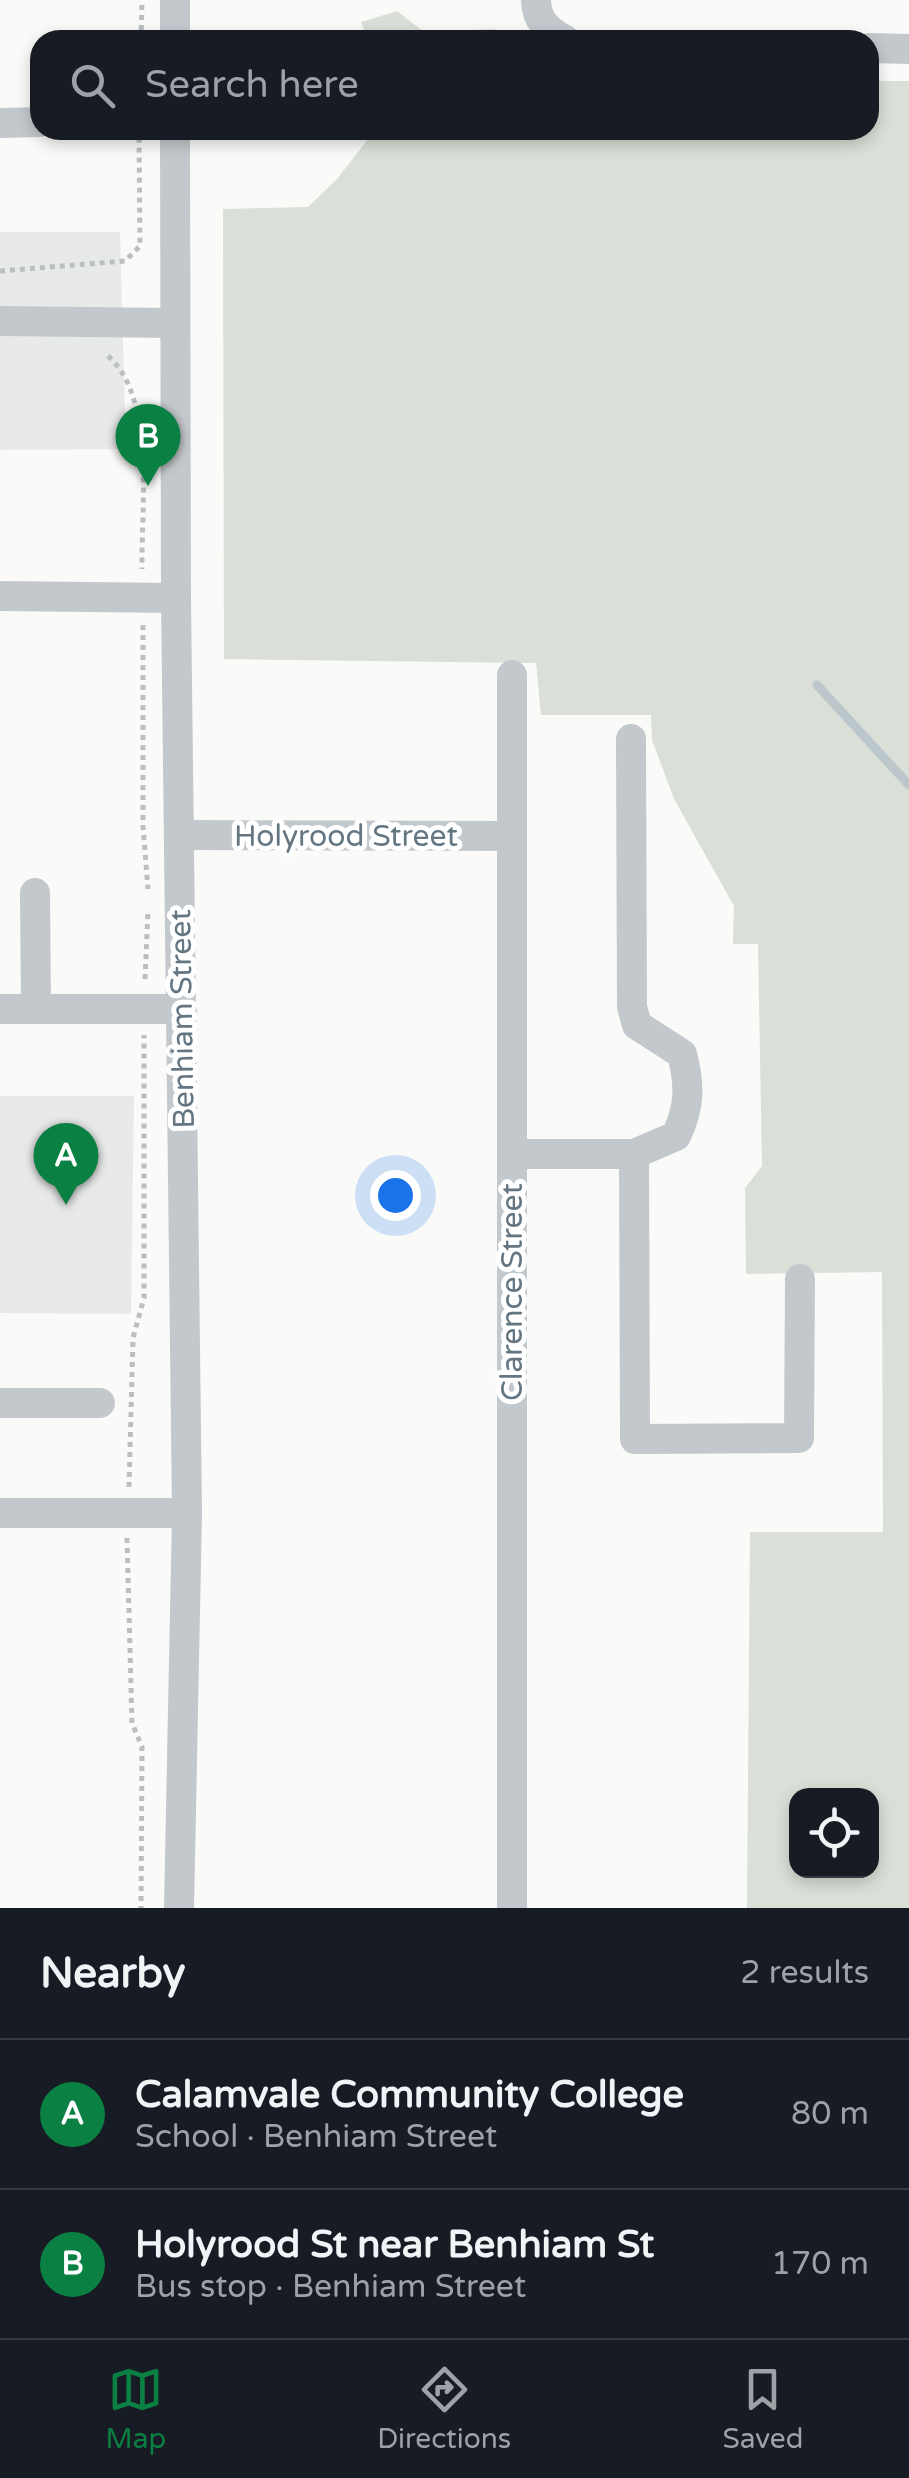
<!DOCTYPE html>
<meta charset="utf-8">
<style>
body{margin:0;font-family:"Varela Round",sans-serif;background:#20242c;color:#f1f3f6}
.controls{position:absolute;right:30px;bottom:30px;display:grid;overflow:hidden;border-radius:20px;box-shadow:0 5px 15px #0003}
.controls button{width:90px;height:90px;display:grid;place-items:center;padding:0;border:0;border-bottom:2px solid #363941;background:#171b24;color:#f1f3f6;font:50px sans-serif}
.you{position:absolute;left:395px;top:1195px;width:35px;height:35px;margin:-25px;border:8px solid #fff;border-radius:50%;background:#1a73e8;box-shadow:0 0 0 15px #1a73e833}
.badge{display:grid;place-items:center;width:65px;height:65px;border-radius:50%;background:#0b8043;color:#fff;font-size:32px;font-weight:700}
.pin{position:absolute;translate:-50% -82px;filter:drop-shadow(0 2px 5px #0008)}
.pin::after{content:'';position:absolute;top:52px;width:35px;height:30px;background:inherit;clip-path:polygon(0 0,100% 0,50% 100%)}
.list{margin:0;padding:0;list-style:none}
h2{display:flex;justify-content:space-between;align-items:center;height:130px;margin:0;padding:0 40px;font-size:42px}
h2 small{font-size:32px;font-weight:400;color:#9ea1a6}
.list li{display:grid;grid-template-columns:65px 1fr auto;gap:30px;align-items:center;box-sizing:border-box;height:150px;padding:0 40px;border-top:2px solid #363941}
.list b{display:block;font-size:38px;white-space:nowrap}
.list p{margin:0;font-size:32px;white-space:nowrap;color:#9ea1a6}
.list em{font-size:32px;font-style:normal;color:#9ea1a6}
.icon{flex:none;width:55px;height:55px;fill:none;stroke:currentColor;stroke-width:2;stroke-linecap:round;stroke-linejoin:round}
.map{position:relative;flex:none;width:909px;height:1908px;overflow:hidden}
.search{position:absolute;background:#171b24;box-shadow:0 5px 15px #0003;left:30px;right:30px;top:30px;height:110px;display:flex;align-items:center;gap:25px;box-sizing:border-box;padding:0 35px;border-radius:30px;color:#9ea1a6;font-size:38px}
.sheet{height:430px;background:#171b24}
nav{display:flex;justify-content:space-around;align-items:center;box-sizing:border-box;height:140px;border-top:2px solid #363941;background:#171b24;font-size:28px;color:#9ea1a6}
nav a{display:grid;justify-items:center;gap:5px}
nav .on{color:#0b8043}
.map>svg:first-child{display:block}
.built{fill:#e8e9e9}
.green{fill:#dadfd7;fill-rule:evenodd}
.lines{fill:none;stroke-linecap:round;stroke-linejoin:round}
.stream{stroke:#bbc7cb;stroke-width:9}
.path{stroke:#bbbfc2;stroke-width:5;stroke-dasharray:5 5;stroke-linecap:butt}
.street{stroke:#c3c8cc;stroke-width:30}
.labels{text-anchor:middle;stroke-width:10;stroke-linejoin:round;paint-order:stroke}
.street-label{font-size:30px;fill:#657683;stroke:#fff}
</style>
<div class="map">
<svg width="909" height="1908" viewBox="0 0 909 1908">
<rect width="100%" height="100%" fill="#fafaf8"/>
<!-- built -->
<g class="built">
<path d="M0,232H120L126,449L0,450Z"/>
<path d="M0,1096H134L131,1314L0,1313Z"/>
</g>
<!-- green -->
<g class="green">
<path d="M397,11L424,32L495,29L511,40H368L361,22Z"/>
<path d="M869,81H909V1908H747L750,1532H883L882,1272L746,1274L745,1188L762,1166L758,944H733L734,906L674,799L652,740L651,715H541L536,663L224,659L223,209L308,207L337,179L375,130H869ZM796,1796H872V1870H796Z"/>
</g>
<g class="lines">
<!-- stream -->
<path class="stream" d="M817,685L909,785"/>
<!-- path -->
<g class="path">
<path d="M141,40L142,0"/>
<path d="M0,271L125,261L140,246L139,130"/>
<path d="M108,356C156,397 141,510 142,569"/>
<path d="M143,625V826L148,889"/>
<path d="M145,979L148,910"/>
<path d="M129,1487L133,1338L144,1298V1035"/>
<path d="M127,1538L132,1723L142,1747L141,1908"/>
</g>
<!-- street -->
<g class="street">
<path d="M536,0C536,20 548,31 565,40"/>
<path d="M175,40V0"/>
<path d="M869,48L909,49"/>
<path d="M0,123L40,122"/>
<path d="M175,130L176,598L187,1513L179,1908"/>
<path d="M0,321L174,323"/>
<path d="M0,596L176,598"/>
<path d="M512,675V1908"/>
<path d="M179,835L512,836"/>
<path d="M35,893L36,1009"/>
<path d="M0,1009H182"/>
<path d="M512,1154H634L676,1136C690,1107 690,1085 682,1054L637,1025L632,1007L631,739"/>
<path d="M634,1154L635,1439L799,1438L800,1279"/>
<path d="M0,1403H100"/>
<path d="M0,1513H187"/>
</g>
</g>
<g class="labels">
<!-- street labels -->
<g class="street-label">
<text x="346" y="846">Holyrood Street</text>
<text transform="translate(182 1019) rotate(-91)" y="10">Benhiam Street</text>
<text transform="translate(512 1292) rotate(-90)" y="10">Clarence Street</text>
</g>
</g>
</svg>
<div class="controls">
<button><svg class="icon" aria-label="locate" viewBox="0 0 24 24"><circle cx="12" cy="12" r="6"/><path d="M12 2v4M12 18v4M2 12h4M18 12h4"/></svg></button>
</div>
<div class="you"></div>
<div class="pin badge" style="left:66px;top:1205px">A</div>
<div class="pin badge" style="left:148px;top:486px">B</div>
<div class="search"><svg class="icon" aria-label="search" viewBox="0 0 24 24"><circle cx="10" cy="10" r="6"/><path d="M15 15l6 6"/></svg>Search here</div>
</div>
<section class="sheet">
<h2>Nearby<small>2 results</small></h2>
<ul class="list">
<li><span class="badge">A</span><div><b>Calamvale Community College</b><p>School · Benhiam Street</p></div><em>80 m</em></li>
<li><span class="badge">B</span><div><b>Holyrood St near Benhiam St</b><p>Bus stop · Benhiam Street</p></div><em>170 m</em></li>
</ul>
</section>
<nav>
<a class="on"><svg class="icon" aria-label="map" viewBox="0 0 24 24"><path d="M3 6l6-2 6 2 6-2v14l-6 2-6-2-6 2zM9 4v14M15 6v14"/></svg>Map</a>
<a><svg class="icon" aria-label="directions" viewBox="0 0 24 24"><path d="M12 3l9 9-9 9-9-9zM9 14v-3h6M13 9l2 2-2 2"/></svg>Directions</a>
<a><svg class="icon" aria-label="saved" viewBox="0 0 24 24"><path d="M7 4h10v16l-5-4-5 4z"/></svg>Saved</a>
</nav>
